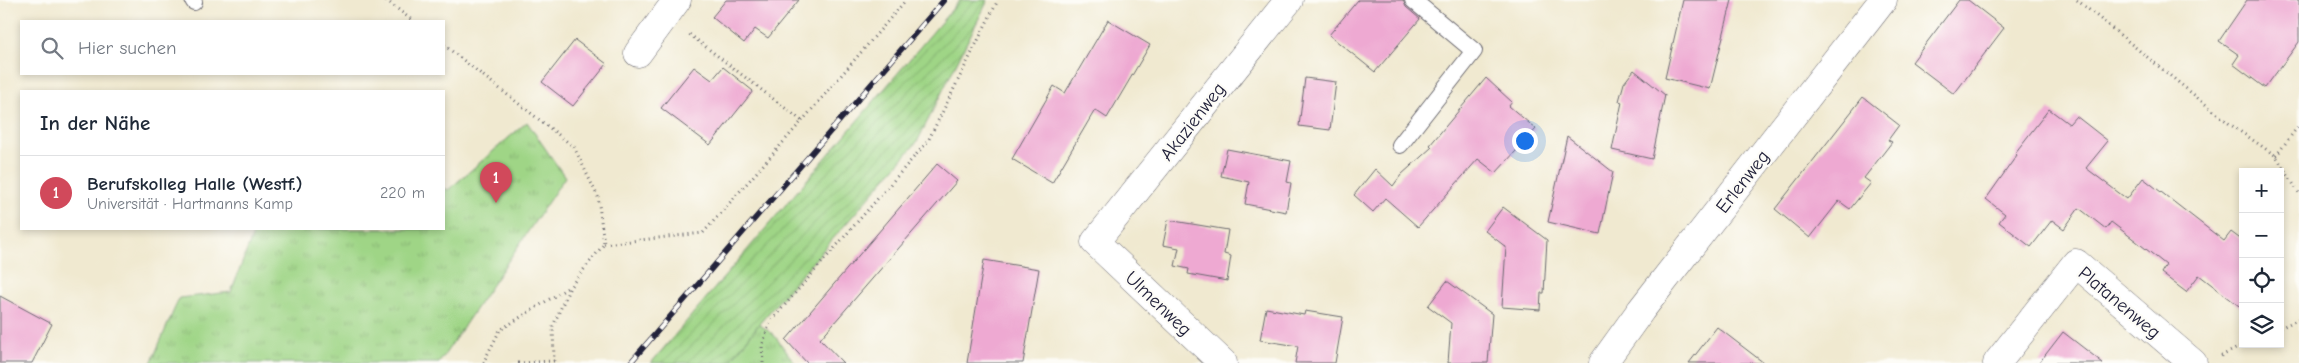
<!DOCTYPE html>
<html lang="de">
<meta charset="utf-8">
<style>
body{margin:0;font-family:"Comic Neue",sans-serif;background:#f2f2f3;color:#1f2937}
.controls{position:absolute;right:15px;bottom:15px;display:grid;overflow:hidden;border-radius:0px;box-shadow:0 2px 8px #0003}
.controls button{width:45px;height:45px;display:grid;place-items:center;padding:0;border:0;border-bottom:1px solid #e0e1e3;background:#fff;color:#1f2937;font:25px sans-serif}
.you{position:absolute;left:1524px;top:140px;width:18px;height:18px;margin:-12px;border:4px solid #fff;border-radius:50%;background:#1a73e8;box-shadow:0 0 0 8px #1a73e833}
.badge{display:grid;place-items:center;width:32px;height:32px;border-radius:50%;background:#d1495b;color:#fff;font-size:16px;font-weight:700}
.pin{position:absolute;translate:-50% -41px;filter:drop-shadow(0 1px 2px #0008)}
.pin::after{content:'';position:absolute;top:26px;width:18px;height:15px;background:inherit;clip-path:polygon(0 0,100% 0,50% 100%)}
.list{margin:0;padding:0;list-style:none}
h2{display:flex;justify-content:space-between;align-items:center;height:65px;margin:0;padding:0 20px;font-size:21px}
h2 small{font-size:16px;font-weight:400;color:#747a83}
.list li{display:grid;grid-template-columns:32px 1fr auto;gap:15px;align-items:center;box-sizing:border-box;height:75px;padding:0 20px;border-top:1px solid #e0e1e3}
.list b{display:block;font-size:19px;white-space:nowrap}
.list p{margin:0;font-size:16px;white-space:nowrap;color:#747a83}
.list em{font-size:16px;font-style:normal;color:#747a83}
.icon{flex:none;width:28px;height:28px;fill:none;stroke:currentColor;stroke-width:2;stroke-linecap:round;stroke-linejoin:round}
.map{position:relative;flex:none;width:2299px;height:363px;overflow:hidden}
.search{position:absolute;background:#fff;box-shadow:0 2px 8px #0003;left:20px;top:20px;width:425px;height:55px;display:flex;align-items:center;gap:12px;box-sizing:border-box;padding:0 18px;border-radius:0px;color:#747a83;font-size:19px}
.panel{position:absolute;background:#fff;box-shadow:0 2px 8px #0003;left:20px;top:90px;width:425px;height:140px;border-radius:0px}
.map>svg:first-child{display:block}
.grass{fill:url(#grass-tufts);stroke:#607c60}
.garden{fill:url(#garden-furrows);stroke:#607c60}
.building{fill:#eea9d2}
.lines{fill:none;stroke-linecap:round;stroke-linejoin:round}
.lane-casing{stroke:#6a686f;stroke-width:18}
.street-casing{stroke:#6a686f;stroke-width:29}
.path{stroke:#6a686f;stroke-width:3;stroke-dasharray:1 4;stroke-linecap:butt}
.lane{stroke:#fff;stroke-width:16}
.street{stroke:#fff;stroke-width:28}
.rail-casing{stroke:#22223b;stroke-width:5.5}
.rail{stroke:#fdfcf7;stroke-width:4;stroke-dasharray:11;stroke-linecap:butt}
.labels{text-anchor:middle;stroke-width:4.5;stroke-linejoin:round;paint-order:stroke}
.street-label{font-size:19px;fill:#22223b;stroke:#fdfcf7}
</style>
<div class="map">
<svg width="2299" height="363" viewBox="0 0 2299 363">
<defs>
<pattern id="grass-tufts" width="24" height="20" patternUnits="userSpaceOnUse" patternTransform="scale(1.25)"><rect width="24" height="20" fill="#9fd586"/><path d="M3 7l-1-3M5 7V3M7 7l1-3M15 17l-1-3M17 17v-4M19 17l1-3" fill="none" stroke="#89b775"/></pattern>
<pattern id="garden-furrows" width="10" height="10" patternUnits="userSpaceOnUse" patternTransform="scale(1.25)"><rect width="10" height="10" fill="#9fd586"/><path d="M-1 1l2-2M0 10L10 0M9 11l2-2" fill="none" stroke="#89b775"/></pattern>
</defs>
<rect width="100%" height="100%" fill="#fdfcf7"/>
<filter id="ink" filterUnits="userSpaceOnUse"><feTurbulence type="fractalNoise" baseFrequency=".02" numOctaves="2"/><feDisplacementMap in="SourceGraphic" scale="10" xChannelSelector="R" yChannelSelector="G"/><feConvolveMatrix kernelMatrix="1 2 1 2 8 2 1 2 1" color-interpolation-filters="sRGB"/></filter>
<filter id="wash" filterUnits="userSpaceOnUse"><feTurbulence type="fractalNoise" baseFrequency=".0096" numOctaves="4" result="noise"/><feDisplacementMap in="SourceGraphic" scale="20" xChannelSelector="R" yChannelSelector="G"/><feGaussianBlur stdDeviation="1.12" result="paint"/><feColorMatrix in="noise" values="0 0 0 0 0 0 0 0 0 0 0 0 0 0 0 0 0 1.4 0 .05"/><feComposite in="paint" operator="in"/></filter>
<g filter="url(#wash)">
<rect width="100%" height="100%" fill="#f0e9d0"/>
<!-- grass -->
<g class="grass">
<path d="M527,122L565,177L439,363H151L179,298L231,292L255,229H444V188L448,190Z"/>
<path d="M759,324L774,335L795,363H729Z"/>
</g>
<!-- garden -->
<path class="garden" d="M960,0H988L917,142L759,324L729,363H651Z"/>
<g id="blocks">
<!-- building -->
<g class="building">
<path d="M726,0H799L768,38L755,29L744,43L712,17Z"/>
<path d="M1358,0H1403L1406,7L1420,19L1375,72L1329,35Z"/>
<path d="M1683,0H1732L1710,89L1665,78Z"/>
<path d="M1959,0H1968L2004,28L1954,94L1912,62Z"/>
<path d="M2247,0H2299V42L2265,88L2233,64L2239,55L2219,41Z"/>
<path d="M1108,20L1150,45L1107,118L1095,110L1052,183L1012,159L1054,86L1065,93Z"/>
<path d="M575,40L607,64L573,106L542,82Z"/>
<path d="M694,67L712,80L723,67L753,91L710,145L661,108Z"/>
<path d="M1634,70L1665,95L1652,159L1612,150L1622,102L1619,101L1624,83Z"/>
<path d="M1305,78L1336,82L1330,130L1299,126Z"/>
<path d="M1486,78L1512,102L1509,106L1536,129L1496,173L1478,159L1418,227L1385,198L1373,212L1354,195L1375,169L1393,186L1401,175L1432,147L1430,145Z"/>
<path d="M1863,97L1899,125L1888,140L1892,142L1864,178L1871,183L1862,194L1850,209L1839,201L1810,238L1775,209Z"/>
<path d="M2049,109L2069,124L2076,116L2108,141L2086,168L2127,199L2143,178L2224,241L2231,232L2243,241V309L2199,275L2186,292L2161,273L2166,265L2136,241L2111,222L2106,229L2079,208L2064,229L2052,220L2031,247L1999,222L2005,214L1986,199L2017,155L2015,153Z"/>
<path d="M1567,136L1613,172L1600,234L1548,222Z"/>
<path d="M1227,149L1291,161L1287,182L1291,183L1286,212L1245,204L1249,182L1221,176Z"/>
<path d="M937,164L957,181L820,339L843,363H807L786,340Z"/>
<path d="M1503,207L1547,240L1544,293H1541L1540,310L1502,307L1506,247L1485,231Z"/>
<path d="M1168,220L1228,230L1224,254L1231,256L1227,281L1188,274L1189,269L1175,266L1179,248L1163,245Z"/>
<path d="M984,260L1039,269L1023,363H967Z"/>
<path d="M1447,281L1492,314L1488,363H1448L1451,323L1428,306Z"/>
<path d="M0,296L52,324L32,363H0Z"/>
<path d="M1266,308L1304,315L1305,311L1343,317L1335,363H1295L1298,346L1260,340Z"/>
<path d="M1717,327L1764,363H1689Z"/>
<path d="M2063,332L2103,363H2039Z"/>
</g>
</g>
</g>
<g filter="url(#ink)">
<use href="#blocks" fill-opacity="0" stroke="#6a686f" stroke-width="1"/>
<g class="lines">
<defs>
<g id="lane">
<path d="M193,0L194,2"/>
<path d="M1400,145L1474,51L1413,0"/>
</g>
<g id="street">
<path d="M638,53L677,0"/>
<path d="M1223,363L1095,242L1289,0"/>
<path d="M1603,363L1641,310L1883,0"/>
<path d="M1997,363L2076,263L2193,363"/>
</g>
</defs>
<!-- lane casing -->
<use href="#lane" class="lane-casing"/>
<!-- street casing -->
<use href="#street" class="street-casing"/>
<!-- path -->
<g class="path">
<path d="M386,0L413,21"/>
<path d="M2077,0L2231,125L2276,156L2299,193"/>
<path d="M444,45L574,147L598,197L604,244L570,287L553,326L554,361"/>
<path d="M802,121L906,0"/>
<path d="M2276,156L2299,125"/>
<path d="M604,244L703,233L802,121L689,34"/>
<path d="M2280,328L2299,319"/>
<path d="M2221,356L2246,344"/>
<path d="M483,363L500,330L569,287"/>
<path d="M518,363L554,361L556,363"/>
<path d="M763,363L762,346L770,322L928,141L998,0"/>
</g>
<!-- lane -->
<use href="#lane" class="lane"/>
<!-- street -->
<use href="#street" class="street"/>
<defs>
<path id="rail" d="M630,363L944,0"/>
</defs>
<!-- rail casing -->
<use href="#rail" class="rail-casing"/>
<!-- rail -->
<use href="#rail" class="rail"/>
</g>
</g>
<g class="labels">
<!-- street labels -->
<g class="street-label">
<text transform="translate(1192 121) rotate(-52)" y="7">Akazienweg</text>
<text transform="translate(1742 181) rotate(-52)" y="7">Erlenweg</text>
<text transform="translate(2120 302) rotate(40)" y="7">Platanenweg</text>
<text transform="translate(1159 303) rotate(44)" y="7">Ulmenweg</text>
</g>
</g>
</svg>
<div class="controls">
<button>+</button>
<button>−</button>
<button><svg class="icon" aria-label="locate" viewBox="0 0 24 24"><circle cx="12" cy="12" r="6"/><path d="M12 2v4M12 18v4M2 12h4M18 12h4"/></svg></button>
<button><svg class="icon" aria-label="layers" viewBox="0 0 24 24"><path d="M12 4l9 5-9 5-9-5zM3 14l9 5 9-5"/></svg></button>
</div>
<div class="you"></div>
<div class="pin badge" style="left:496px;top:203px">1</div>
<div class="search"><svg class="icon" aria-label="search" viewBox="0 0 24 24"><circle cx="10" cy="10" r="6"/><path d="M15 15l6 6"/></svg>Hier suchen</div>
<section class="panel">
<h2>In der Nähe<small></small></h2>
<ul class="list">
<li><span class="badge">1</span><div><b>Berufskolleg Halle (Westf.)</b><p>Universität · Hartmanns Kamp</p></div><em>220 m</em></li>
</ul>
</section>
</div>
